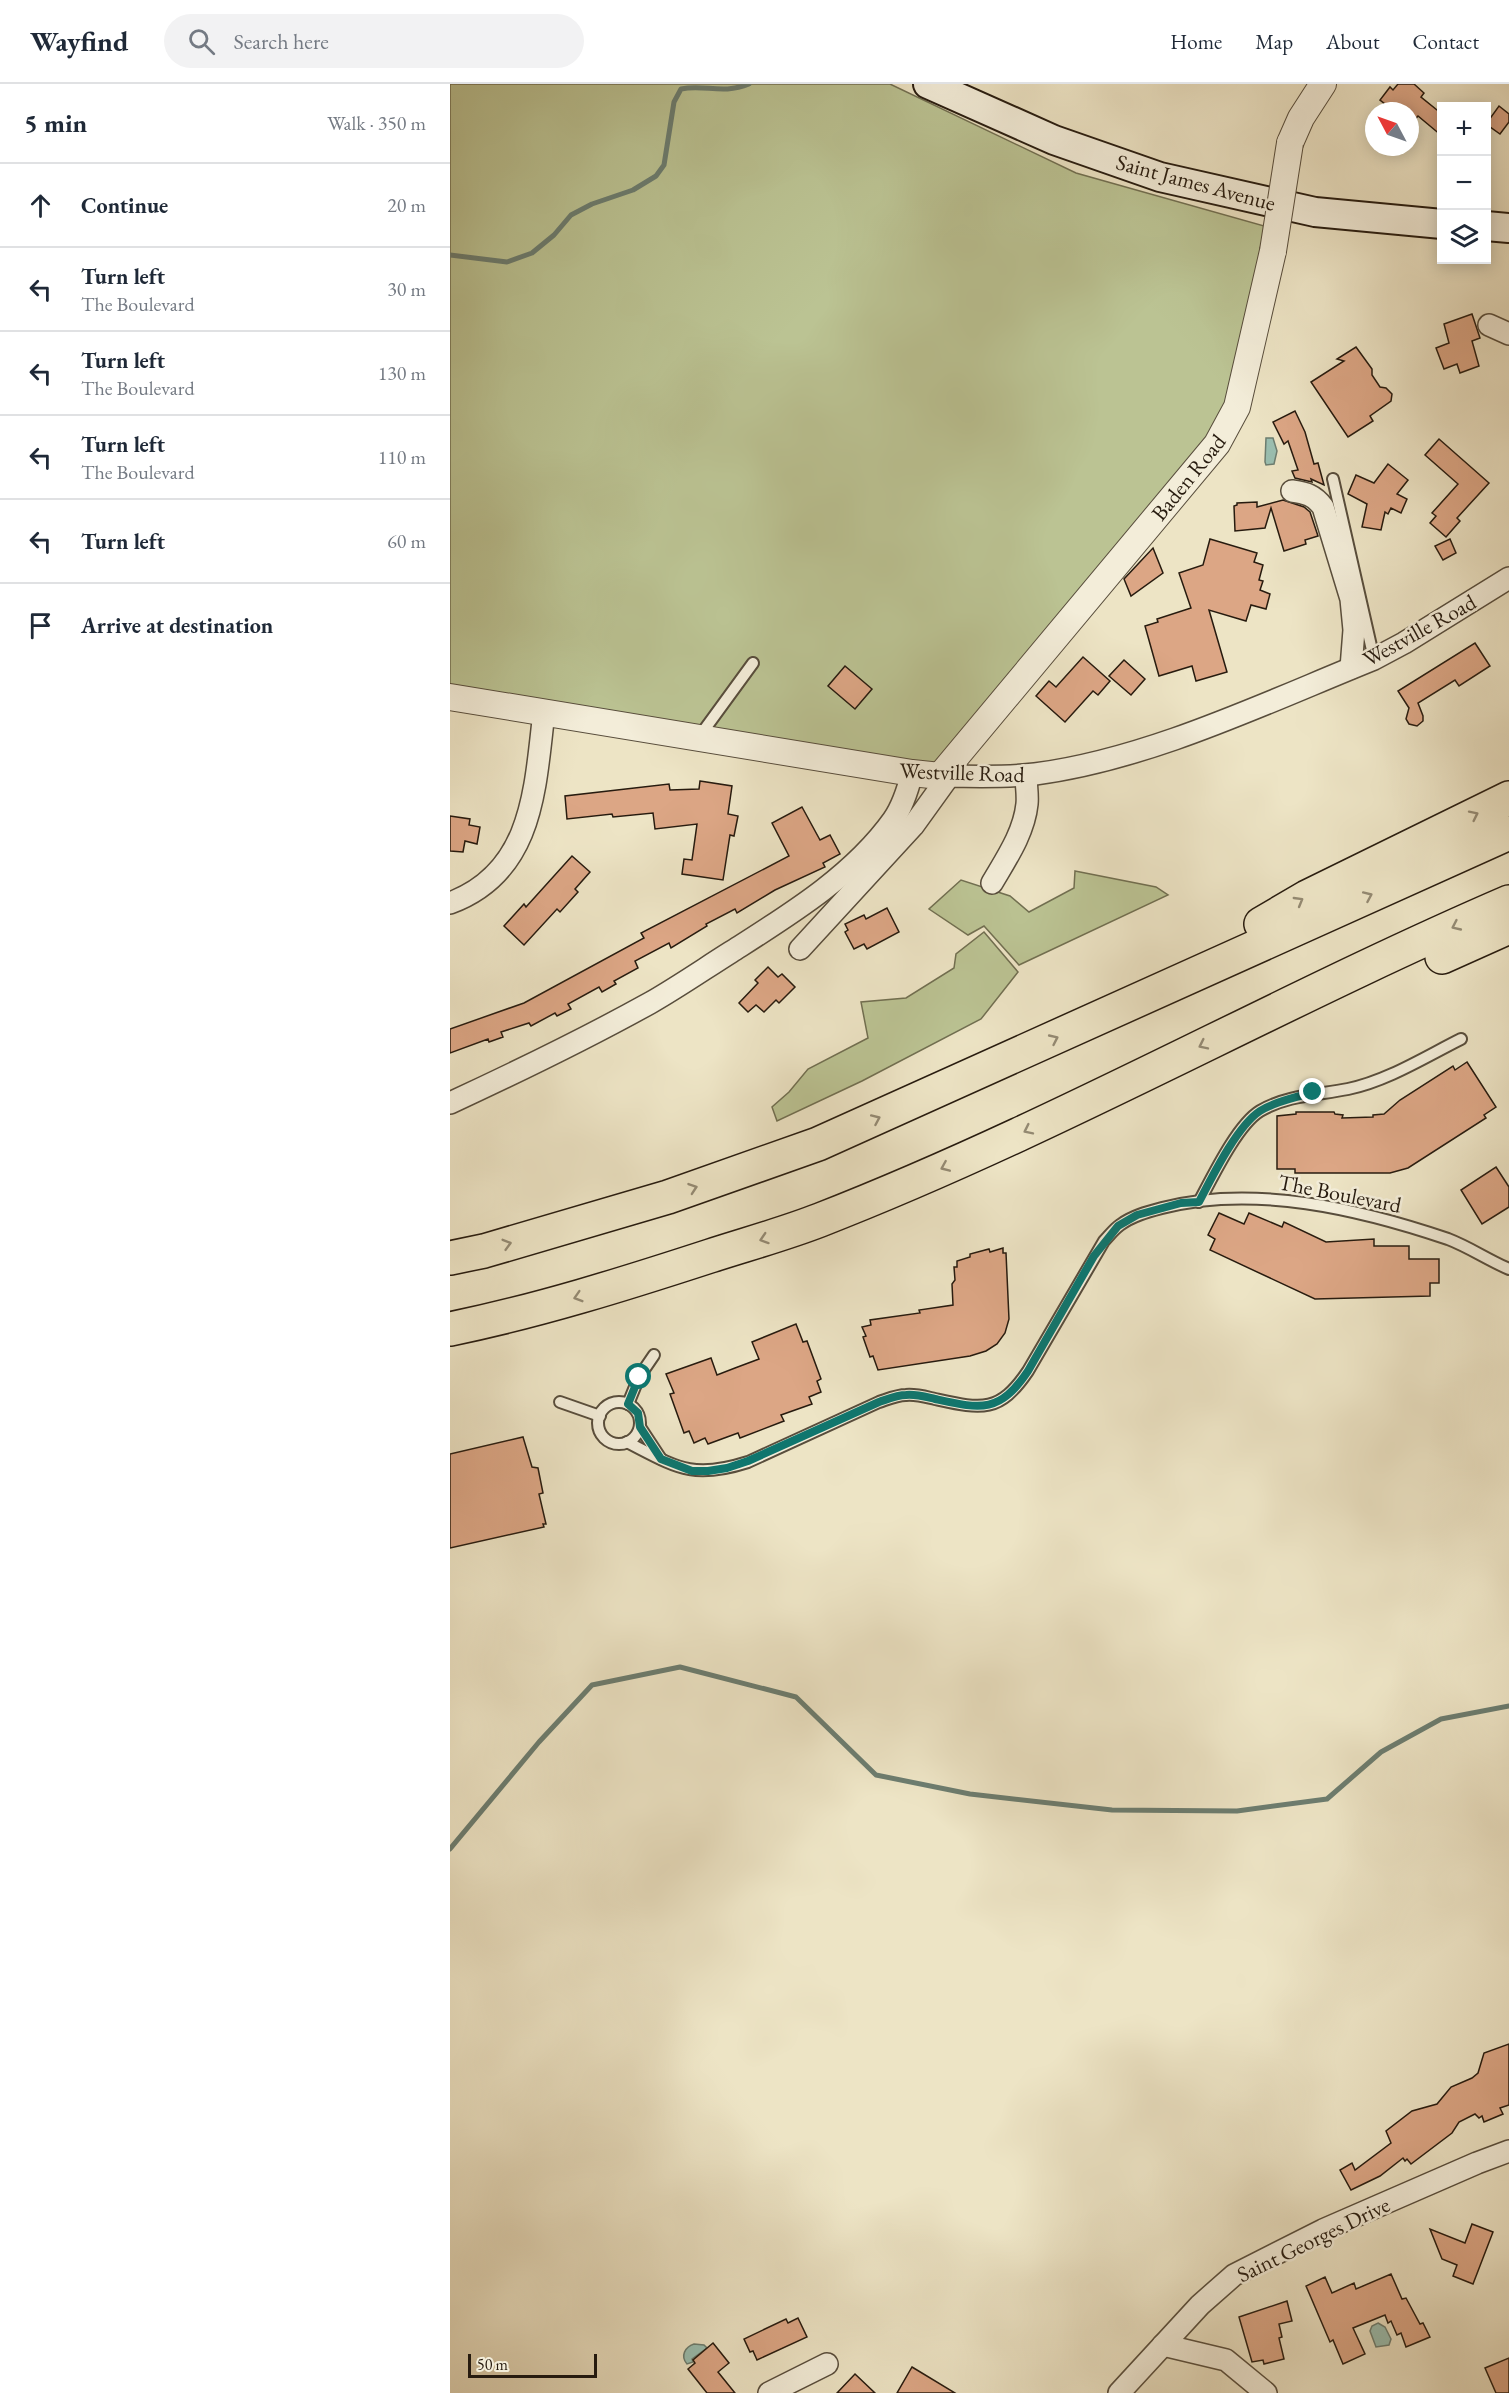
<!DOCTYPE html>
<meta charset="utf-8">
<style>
body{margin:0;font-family:"EB Garamond",serif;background:#f2f2f3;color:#1f2937}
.controls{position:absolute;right:18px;top:18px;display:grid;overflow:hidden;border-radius:0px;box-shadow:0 3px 15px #0003}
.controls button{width:54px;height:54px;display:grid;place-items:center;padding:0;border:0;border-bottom:2px solid #e0e1e3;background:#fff;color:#1f2937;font:30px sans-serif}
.compass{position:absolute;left:915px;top:18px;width:54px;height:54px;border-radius:50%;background:#fff;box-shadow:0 3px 15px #0003;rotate:311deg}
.scale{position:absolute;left:18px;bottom:15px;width:129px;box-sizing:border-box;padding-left:6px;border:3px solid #271b0f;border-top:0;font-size:16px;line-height:21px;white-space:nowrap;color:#271b0f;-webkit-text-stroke:4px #f3edd9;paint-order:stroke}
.stop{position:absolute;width:18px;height:18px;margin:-14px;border:4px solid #0f766e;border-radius:50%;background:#fff}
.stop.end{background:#0f766e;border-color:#fff;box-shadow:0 2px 6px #0008}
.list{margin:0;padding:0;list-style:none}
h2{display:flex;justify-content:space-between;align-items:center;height:78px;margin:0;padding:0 24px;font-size:26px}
h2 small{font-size:20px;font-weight:400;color:#747a83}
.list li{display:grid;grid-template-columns:39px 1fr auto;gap:18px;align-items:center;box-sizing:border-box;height:84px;padding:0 24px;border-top:2px solid #e0e1e3}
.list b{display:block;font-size:22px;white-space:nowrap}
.list p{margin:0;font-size:20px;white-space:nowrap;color:#747a83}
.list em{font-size:20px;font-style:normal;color:#747a83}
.icon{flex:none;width:33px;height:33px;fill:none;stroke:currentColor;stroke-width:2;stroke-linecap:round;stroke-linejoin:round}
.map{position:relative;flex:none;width:1059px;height:2309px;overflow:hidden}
header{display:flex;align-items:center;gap:36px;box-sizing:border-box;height:84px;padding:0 30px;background:#fff;border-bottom:2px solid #e0e1e3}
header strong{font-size:28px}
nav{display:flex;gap:33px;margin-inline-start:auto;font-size:21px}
.search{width:420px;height:54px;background:#f2f2f3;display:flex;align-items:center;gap:15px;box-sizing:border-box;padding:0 21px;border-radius:33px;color:#747a83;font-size:22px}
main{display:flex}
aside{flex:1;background:#fff}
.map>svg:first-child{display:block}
.green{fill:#bbc393;stroke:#716f51;stroke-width:1.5}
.water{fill:#9abfb1;stroke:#6c7d70;stroke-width:1.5}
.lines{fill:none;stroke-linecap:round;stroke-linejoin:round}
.stream{stroke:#6c7d70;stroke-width:5}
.building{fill:#dca685;stroke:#271b0f;stroke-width:1.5}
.service-casing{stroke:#584d3c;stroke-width:14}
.minor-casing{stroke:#584d3c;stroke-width:24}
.tertiary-casing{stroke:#584d3c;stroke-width:28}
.secondary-casing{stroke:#271b0f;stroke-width:32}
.motorway-casing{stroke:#271b0f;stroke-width:36}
.service{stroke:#f3edd9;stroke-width:10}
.minor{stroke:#f3edd9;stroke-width:21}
.tertiary{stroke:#f3edd9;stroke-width:26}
.secondary{stroke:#f3edd9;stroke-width:28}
.motorway{stroke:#ede4c5;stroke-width:33}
.tertiary-bridge-casing{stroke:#584d3c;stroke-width:28;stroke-linecap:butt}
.tertiary-bridge{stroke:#f3edd9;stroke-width:26}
.oneway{stroke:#948a73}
.route{stroke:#0f766e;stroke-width:8}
.labels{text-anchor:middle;stroke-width:5;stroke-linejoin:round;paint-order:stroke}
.street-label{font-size:22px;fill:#271b0f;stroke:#f3edd9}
</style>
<header>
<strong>Wayfind</strong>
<div class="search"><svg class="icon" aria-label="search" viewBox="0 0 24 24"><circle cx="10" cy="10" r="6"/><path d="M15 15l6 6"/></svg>Search here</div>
<nav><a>Home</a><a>Map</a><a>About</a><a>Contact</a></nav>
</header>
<main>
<aside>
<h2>5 min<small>Walk · 350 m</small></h2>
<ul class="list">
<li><svg class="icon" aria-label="ahead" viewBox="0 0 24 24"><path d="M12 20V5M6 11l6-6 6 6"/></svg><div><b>Continue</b></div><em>20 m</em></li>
<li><svg class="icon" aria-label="left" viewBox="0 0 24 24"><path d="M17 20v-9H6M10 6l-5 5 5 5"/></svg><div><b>Turn left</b><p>The Boulevard</p></div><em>30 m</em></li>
<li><svg class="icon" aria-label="left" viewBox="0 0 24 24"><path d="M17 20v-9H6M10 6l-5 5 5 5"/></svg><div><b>Turn left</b><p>The Boulevard</p></div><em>130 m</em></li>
<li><svg class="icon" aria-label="left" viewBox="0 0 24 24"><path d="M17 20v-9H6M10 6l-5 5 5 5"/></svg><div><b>Turn left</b><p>The Boulevard</p></div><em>110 m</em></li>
<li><svg class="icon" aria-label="left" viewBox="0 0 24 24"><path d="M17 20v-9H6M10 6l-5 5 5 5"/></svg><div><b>Turn left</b></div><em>60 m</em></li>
<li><svg class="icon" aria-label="arrive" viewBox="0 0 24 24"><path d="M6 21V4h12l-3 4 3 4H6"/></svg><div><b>Arrive at destination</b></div></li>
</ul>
</aside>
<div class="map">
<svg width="1059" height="2309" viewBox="0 0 1059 2309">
<rect width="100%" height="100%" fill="#ede4c5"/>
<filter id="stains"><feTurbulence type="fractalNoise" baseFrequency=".00333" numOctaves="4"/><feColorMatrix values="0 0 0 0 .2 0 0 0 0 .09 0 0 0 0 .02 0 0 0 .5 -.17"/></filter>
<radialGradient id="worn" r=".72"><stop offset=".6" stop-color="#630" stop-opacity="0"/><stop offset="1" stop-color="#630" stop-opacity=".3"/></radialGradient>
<!-- green -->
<g class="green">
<path d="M0,0H440L626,89L825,145L786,320L488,689L0,608Z"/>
<path d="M625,787L706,803L718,811L569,881L534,842L518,851L479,825L511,796L560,812L579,828L624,804Z"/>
<path d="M534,848L568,888L531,935L412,997L327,1037L322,1023L339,1008L358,985L418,954L411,918L456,914L504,884L506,870Z"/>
</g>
<!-- water -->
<g class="water">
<path d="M816,354H823L827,367L824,380L816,381L815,378Z"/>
<path d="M928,2239L935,2243L941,2255L939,2261L926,2263L920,2247L922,2242Z"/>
<path d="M244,2260L254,2261L257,2264L242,2275L243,2278L237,2280C230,2272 235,2263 244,2260Z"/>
</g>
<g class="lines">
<!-- stream -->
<g class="stream">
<path d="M0,171L57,178L82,169L104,151L121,131L142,120L183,106L206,92L214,81L224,18L231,5C255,0 272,11 299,0"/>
<path d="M0,1765L89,1658L142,1601L230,1583L346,1613L426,1691L520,1710L662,1726L787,1727L877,1715L931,1668L991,1635L1059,1622"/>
</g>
</g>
<!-- building -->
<g class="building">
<path d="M948,0H964L974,9L971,13L992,30V52L968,32L960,41V27H944L930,16L940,3L943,6Z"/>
<path d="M1049,22L1059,30V38L1050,50L1036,40Z"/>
<path d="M1022,230L1030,254L1022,257L1029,282L1010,289L1007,280L994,285L986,264L999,259L994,240Z"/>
<path d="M906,263L922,285V291L930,303L936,304L942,310L941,317L920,332L923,337L898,353L861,298L894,277L887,275Z"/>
<path d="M845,327L855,348L864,380L868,379L874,401L861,395L862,398L845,394L842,387L848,386L838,357L834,360L823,338Z"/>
<path d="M989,355L1039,399L1007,434L1010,437L996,453L980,439L986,432L982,429L1008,400L975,371Z"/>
<path d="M938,380L958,396L947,410L957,415L951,429L941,424L938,430L935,428L931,446L912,443L917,420L898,410L906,391L924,399Z"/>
<path d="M833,416L854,423L860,428L868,452L855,456L856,460L834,467L821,424L815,444L785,447L784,422L787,421V419L807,418V423Z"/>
<path d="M760,455L807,469L804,478L813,481L809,496L813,497L810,506L820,510L816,525L801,521L796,537L759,526L777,588L746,597L742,582L709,592L695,542L708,538L707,535L741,524L729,489L753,481Z"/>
<path d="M1000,455L1006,469L993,476L985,462Z"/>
<path d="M703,464L713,489L681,512L674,495Z"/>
<path d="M1025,559L1040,582L1009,602L1005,596L968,619L973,632V637L967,642L959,640L956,635L959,624L948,607Z"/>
<path d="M633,573L660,597L648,611L643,607L615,638L586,612L599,597L606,603Z"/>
<path d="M674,576L695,595L681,611L659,592Z"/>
<path d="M395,582L422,605L405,625L378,602Z"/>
<path d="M250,697L282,702L278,730L288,732L284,752L280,751L273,796L232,790L234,775L242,776L247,740L205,745L203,729L163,733L162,730L117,735L115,712L219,700L220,706L249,705Z"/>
<path d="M352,723L370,756L380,751L390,770L373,779L375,783L325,806L287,829L285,825L256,840L257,842L221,864L219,859L185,877L188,884L164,897L166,900L152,908L149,903L118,920L121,925L107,932L105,929L81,942L79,939L51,948L53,953L39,958L38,955L0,969V945L74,919L194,854L191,849L339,772L322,739Z"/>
<path d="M0,732L20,735L19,741L30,743L27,760L15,757L13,768L0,767Z"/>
<path d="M122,772L140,788L125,805L128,808L110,828L107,825L74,861L54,842L74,820L76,823Z"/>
<path d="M437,824L449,848L417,865L414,860L404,865L395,848L398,846L395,840L414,831L416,835Z"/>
<path d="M318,883L328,893L332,890L345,903L329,919L326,916L314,928L306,921L298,928L289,919L308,899L305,896Z"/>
<path d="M1017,978L1046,1023L1034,1031L1036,1034L958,1084L940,1089H845V1085H827V1032L846,1030V1028H884L885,1030L893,1031L892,1034L923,1033V1031L934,1030L950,1016L1003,982L1005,986Z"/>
<path d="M1046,1083L1059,1103V1123L1032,1140L1011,1106Z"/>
<path d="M769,1129L794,1140L799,1129L832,1143L834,1138L876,1158L924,1155V1162H959V1175H989V1199H980V1212L865,1215L760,1166L765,1155L758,1151Z"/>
<path d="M553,1164V1169H556L559,1235L555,1249L547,1260L536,1267L520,1272L428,1286L423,1272L420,1273L413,1253L416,1252L412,1243L421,1241L420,1236L470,1229L469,1226L503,1221L502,1200L505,1196L504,1183H507V1177L520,1173V1170L539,1165L540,1168Z"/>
<path d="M346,1240L353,1258L357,1257L371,1295L367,1297L371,1308L359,1313L362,1320L331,1331L334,1337L290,1354L288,1349L258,1360L255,1354L244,1359L239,1347L234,1349L220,1310L224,1309L216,1290L261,1274L267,1291L285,1284L309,1275L302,1258Z"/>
<path d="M73,1353L82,1383L88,1384L93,1409L89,1410L96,1440H93L94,1443L0,1464V1370Z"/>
<path d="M1059,1960V2021L1050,2024L1053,2030L1034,2038L1032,2032L1029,2034L1025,2030L1009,2038L1002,2049L961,2080L957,2075L955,2077L953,2074L930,2092L901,2106L890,2086L902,2079L905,2086L941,2059L936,2047L962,2027L987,2020L1001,2003L1022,1994L1028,1989L1034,1969Z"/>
<path d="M1022,2140L1043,2148L1023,2200L1003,2192L1007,2181L992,2175L980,2145L1015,2159Z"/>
<path d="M941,2190L952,2215L956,2214L970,2240L973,2239L980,2253L956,2263L951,2249L947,2251L941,2237L938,2239L935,2231L903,2244L915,2270L893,2280L883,2256L880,2258L856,2202L875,2193L882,2209L904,2199L906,2205Z"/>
<path d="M837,2217L842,2237L829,2240L832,2253L829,2254L834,2275L814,2280L813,2276L802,2278L789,2233Z"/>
<path d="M348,2234L357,2253L307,2276L303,2267L300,2268L294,2255L336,2235L338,2239Z"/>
<path d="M263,2259L279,2279L268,2288L285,2309H257L238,2285L245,2279L243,2276Z"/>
<path d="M1059,2274V2309H1046L1035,2284Z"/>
<path d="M462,2283L505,2309H447Z"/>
<path d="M405,2290L425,2309H387Z"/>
</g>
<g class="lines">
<defs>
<g id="service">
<path d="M883,395L924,575"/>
<path d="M249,653L303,579"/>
<path d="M749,1118C762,1094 787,1041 810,1027C837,1011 868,1011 898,1005C937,997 975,973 1011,955"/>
<path d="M110,1318L150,1332"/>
<circle cx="169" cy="1339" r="21"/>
<path d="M178,1320L189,1293L204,1271"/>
<path d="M190,1343L211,1375"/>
<path d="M177,1358C226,1383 242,1396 298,1378L429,1318C438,1315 447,1311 456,1311C466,1310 476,1313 485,1315C531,1325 549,1330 578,1287L654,1157C659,1152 664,1145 670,1141C682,1132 697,1128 712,1124C804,1100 909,1125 998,1155C1019,1163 1038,1176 1059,1185"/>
</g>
<g id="minor">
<path d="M1039,241L1059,250"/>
<path d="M842,407C856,409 864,411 873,423L901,515L904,546L901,584"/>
<path d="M490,692C522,692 553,694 585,690C700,675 817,618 924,575L954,559L1059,494"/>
<path d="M542,799C556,775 574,749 577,720C578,711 576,701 576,691"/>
<path d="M0,819C84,788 85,703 94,628"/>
<path d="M350,865L463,742L499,692"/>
<path d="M0,1019C67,988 135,955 200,919C228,903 254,885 281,868C339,831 403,792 443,736C453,722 458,705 462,689"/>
<path d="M713,2261L776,2276L816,2309"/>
<path d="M319,2309L377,2280"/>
<path d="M669,2309L750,2221L784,2191L873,2146L1027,2079L1059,2067"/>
</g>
<g id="tertiary">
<path d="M840,59L851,34L873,0"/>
<path d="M0,613L462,689L490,692L767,360L787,323L823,167"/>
</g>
<g id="secondary">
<path d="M478,0L604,56L710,93L865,128L992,140"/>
<path d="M1036,142L1059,144"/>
</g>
<g id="motorway">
<path d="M811,840L857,813L1059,714"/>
<path d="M992,873L1059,843"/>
<path d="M0,1174L34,1167L218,1113L368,1060L1059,749"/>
<path d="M0,1245C88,1227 174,1200 260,1172C297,1160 334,1150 370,1136C606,1044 827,918 1059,818"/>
</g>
</defs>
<!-- service casing -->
<use href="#service" class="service-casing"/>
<!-- minor casing -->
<use href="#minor" class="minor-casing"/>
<!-- tertiary casing -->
<use href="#tertiary" class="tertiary-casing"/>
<!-- secondary casing -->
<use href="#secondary" class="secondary-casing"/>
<!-- motorway casing -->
<use href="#motorway" class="motorway-casing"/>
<!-- service -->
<use href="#service" class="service"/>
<!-- minor -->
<use href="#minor" class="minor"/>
<!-- tertiary -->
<use href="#tertiary" class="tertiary"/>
<!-- secondary -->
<use href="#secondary" class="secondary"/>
<!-- motorway -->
<use href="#motorway" class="motorway"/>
<defs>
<path id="tertiary-bridge" d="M823,167L840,59"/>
</defs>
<!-- tertiary-bridge casing -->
<use href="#tertiary-bridge" class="tertiary-bridge-casing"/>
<!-- tertiary-bridge -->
<use href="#tertiary-bridge" class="tertiary-bridge"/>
</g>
<!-- one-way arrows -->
<defs><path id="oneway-chevron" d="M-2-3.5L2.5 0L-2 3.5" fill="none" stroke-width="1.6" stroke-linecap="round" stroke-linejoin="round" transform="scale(1.5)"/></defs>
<g class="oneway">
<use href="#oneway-chevron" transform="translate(1024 731) rotate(-26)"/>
<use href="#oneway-chevron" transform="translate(918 812) rotate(-24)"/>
<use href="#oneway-chevron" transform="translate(849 817) rotate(-30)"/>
<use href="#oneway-chevron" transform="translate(1006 842) rotate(155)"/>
<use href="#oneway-chevron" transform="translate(604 955) rotate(-25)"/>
<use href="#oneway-chevron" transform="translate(753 961) rotate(154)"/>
<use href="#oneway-chevron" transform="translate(426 1035) rotate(-24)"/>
<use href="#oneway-chevron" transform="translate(578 1046) rotate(154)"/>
<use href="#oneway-chevron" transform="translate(495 1083) rotate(157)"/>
<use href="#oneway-chevron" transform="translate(243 1104) rotate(-19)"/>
<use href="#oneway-chevron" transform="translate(314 1155) rotate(162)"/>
<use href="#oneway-chevron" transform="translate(57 1160) rotate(-16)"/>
<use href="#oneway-chevron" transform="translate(128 1213) rotate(163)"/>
</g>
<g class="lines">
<!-- route -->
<path class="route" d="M189,1293L178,1320L188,1329L190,1343L211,1375L242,1387H258L277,1384L298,1377L429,1318C438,1315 447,1311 456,1311C466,1310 476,1313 485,1315C531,1325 549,1330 578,1287L644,1172L668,1142L687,1131L731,1119L749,1118C762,1093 787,1042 810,1027C825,1017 846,1014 863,1008"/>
</g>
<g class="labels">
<!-- street labels -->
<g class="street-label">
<text transform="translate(746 98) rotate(15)" y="8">Saint James Avenue</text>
<text transform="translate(738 393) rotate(-51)" y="8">Baden Road</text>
<text transform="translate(969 546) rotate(-29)" y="8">Westville Road</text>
<text transform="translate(512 688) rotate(2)" y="8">Westville Road</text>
<text transform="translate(890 1109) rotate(11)" y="8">The Boulevard</text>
<text transform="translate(863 2155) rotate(-26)" y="8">Saint Georges Drive</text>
</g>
</g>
<rect width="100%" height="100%" filter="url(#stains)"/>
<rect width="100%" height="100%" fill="url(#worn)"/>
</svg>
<div class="controls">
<button>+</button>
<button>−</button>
<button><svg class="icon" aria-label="layers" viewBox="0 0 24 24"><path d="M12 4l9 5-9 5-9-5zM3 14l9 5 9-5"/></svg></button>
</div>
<svg class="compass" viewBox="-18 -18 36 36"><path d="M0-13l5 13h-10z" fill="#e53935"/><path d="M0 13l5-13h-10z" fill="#747a83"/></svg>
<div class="scale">50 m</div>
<div class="stop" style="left:189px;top:1293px"></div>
<div class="stop end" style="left:863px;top:1008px"></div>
</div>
</main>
